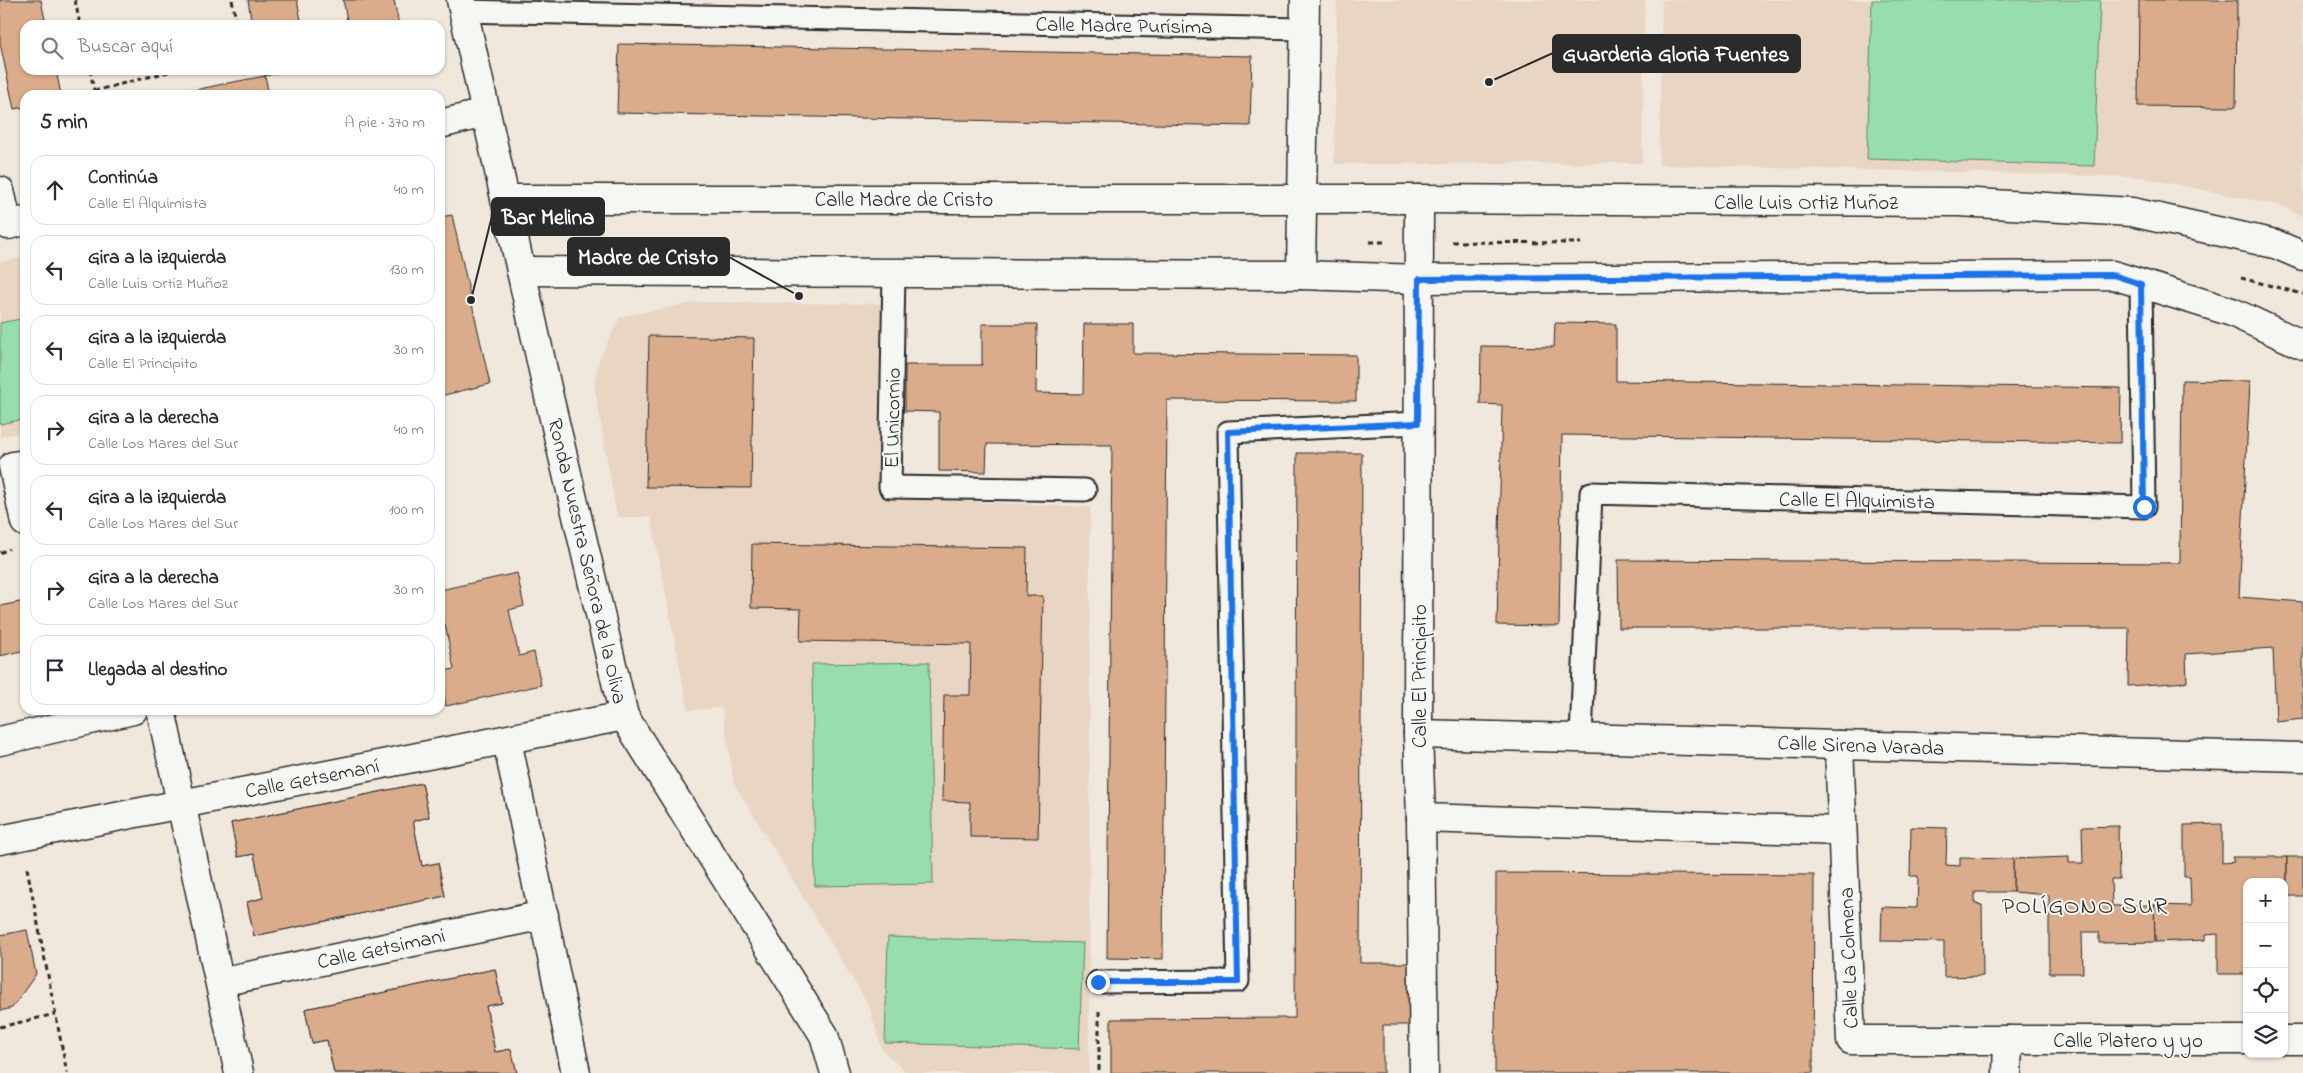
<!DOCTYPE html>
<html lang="es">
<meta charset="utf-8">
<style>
body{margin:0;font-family:"Indie Flower",sans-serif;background:#f7f7f7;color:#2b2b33}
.controls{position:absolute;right:15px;bottom:15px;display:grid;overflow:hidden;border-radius:10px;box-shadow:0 1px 4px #0004}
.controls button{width:45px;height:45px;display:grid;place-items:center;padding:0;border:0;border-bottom:1px solid #e1e1e2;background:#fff;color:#2b2b33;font:25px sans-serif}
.stop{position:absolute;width:15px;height:15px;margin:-11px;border:4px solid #1a73e8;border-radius:50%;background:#fff}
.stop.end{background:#1a73e8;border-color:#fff;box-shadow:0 1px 5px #0008}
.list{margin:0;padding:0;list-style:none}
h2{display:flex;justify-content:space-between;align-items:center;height:65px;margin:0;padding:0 20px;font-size:21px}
h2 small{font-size:16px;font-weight:400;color:#7c7c81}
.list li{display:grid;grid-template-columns:32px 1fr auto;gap:15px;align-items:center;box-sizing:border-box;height:70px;margin:0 10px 10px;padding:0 10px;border:1px solid #e1e1e2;border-radius:15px}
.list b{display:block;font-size:19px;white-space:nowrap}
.list p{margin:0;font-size:16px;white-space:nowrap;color:#7c7c81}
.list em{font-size:16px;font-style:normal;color:#7c7c81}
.icon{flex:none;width:28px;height:28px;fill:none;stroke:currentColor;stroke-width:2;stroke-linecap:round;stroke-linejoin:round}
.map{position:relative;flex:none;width:2303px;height:1073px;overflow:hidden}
.search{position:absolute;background:#fff;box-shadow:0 1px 4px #0004;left:20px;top:20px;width:425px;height:55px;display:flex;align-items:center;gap:12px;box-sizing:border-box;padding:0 18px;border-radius:15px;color:#7c7c81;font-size:19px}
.panel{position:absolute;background:#fff;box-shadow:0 1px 4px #0004;left:20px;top:90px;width:425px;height:625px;border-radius:15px}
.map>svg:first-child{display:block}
.built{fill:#e9d5c4}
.green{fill:#98deac;stroke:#62846c}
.building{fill:#daac8b;stroke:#2b2b2b;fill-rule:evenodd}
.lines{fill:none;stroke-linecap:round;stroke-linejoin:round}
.pedestrian-casing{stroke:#2b2b2b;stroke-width:25}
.minor-casing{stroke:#2b2b2b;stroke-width:31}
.tertiary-casing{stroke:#2b2b2b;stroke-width:31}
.path{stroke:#2b2b2b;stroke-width:3;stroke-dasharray:5 4;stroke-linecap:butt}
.pedestrian{stroke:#f6f6f2;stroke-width:21}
.minor{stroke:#f6f6f2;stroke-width:28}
.tertiary{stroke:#f6f6f2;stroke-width:28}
.route{stroke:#1a73e8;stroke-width:6}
.labels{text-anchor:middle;stroke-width:4;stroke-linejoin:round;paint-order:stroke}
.street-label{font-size:21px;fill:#2b2b2b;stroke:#f6f6f2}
.quarter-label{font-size:24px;letter-spacing:1px;fill:#2b2b2b;stroke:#f6f6f2}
.leader{fill:none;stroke:#2b2b2b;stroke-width:2}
.callout-dot{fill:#2b2b2b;stroke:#f6f6f2;stroke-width:2}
.callout{fill:#2b2b2b;stroke:#2b2b2b;stroke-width:2}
.callout-label{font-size:22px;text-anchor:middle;font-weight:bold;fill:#fff}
</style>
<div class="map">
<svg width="2303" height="1073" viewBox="0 0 2303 1073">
<rect width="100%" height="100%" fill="#f0e7dd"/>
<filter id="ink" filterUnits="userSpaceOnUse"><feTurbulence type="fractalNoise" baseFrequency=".02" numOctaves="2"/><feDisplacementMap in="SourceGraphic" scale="10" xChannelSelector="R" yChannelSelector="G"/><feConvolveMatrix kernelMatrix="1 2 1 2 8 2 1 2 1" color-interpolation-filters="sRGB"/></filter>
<g filter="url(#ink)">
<!-- built -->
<g class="built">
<path d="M1337,0H1645L1642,163L1334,164Z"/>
<path d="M1662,0H2303V216L2278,205L2140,177L1659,165Z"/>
<path d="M25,257V431L0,437V262Z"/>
<path d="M697,302L885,304L881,498L1090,507L1089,1073H907L882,1049L869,1006L734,783L722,708L688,710L651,517H617L594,383L599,360L620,317Z"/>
</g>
<!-- green -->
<g class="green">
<path d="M1872,0H2100L2094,166L1867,159Z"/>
<path d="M25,318V419L0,424V323Z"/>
<path d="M929,662L933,884L815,886L812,664Z"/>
<path d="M888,937L1083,943L1079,1049L885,1043Z"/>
</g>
<!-- building -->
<g class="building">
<path d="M0,0H41L46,25H25V70H56L61,95H25V107L14,109L0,43Z"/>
<path d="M248,0H297L302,25H252Z"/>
<path d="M343,0H394L399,25H348Z"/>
<path d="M2139,0H2237L2236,107L2138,106Z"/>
<path d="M619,44L1252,56L1250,126L617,113Z"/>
<path d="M263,70H291L265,76Z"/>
<path d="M265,76L269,95H172L223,84Z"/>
<path d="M452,215L490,384L440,396V217Z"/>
<path d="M1555,323L1616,324V381L2121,388L2120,443L1562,435L1559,626L1497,625L1502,405L1480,404L1481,346L1554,347Z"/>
<path d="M982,324H1037L1036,393L1083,394L1084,324H1133V353L1356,355V401L1167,400L1163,959L1107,958L1112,445L987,444L986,472L939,471V412L905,411V365H982Z"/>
<path d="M649,336L754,338L751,488L646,487Z"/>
<path d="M2182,380L2250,381L2239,597L2303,602V719L2276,722L2273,648L2186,654L2187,682L2128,686L2129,628H1619L1618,560L2180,563Z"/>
<path d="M1297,453H1362L1360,963H1411V1025H1383V1073H1111V1019L1295,1018Z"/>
<path d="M752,544L1027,548L1026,596H1043L1038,838L970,837V802L942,801L944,695H970L971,644L800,641L801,609L751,608Z"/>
<path d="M517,573L524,606L509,610L519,656L534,652L541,685L446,706L440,672L454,669L445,624L440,625V590Z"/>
<path d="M25,601V650L0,656V606Z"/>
<path d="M422,783L429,817L413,821L422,866L438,863L445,896L254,936L247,902L263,898L254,854L238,857L231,823ZM349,833L352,849L366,846L370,860L355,863L359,880L328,886L325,870L309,873L306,858L320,855L317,840Z"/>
<path d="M422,783L429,817L413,821L422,866L438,863L445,896L254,936L247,902L263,898L254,854L238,857L231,823Z"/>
<path d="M2222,824V863L2234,862L2232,857H2287V896H2284V882H2247V974H2218V934L2205,935V940L2155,942L2154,905L2191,906L2190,877H2184V825Z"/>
<path d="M2118,826L2119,879H2111L2112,906L2154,905L2155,942L2099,943V932H2082L2083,973H2049V895L2013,892V859L2069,857V863H2083L2082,827Z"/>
<path d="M1911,827L1947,828L1946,865L1960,866V858L2013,859V892H1975V904L1982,905L1983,976L1944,977V942L1881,941L1882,907L1917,908L1918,876H1910Z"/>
<rect x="2287" y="857" width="16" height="39"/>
<path d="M1496,873L1814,875L1813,1073H1495Z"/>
<path d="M27,930L36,974L12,1008L0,1011V935Z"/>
<path d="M495,969L502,1003L486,1006L495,1052L511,1049L517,1073H334L327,1040L312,1043L305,1009ZM422,1019L426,1035L440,1032L443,1046L429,1049L432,1066L402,1072L398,1056L382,1059L380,1045L394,1041L391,1026Z"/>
<path d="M495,969L502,1003L486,1006L495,1052L511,1049L517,1073H334L327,1040L312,1043L305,1009Z"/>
</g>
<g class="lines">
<defs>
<g id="pedestrian">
<path d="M463,11L1304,29"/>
<path d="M894,273L890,487L1085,490"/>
<path d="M1581,738L1591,493L2144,507L2141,284"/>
<path d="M1098,982L1238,981L1228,432L1419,423"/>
</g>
<g id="minor">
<path d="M440,124L485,113"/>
<path d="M0,191L8,225L25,221"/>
<path d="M1419,199L1418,734L1421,818L1424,1073"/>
<path d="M1301,275L1305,0"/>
<path d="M25,464L13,466L25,522"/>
<path d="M161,710L239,1073"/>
<path d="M1418,734L2303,757"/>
<path d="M507,740L576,1073"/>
<path d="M0,741L133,710"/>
<path d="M1839,745L1851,1040H2247"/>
<path d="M1421,818L1842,831"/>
<path d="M0,840L624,716"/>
<path d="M220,982L544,915"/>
<path d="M2284,1040H2303"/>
<path d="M2007,1073L2008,1040"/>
</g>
<g id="tertiary">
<path d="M461,0L549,397L624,716L824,1035L835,1073"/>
<path d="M505,199H1419L1959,202L2132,212L2275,244L2303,256"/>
<path d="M521,271L1301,275L1419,279L2113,275L2232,312L2303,345"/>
</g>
</defs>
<!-- pedestrian casing -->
<use href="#pedestrian" class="pedestrian-casing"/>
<!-- minor casing -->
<use href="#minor" class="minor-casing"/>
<!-- tertiary casing -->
<use href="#tertiary" class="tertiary-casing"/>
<!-- path -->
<g class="path">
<path d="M75,0L80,25"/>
<path d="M232,0L237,25"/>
<path d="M90,70L95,95"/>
<path d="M244,70V76"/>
<path d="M94,91L175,70"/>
<path d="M1370,242H1386"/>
<path d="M1452,242L1581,243"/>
<path d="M2241,278L2303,294"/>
<path d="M0,553L9,549"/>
<path d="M27,868L67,1073"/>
<path d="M1099,1011V1073"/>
<path d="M0,1027L55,1014"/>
</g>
<!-- pedestrian -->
<use href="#pedestrian" class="pedestrian"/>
<!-- minor -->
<use href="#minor" class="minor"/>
<!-- tertiary -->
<use href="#tertiary" class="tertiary"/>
</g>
</g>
<g class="lines" filter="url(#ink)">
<!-- route -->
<path class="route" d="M1098,982H1238L1228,432L1418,423L1419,279L2113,275L2141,284L2144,507"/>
</g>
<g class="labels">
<!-- street labels -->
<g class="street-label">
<text transform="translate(1124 25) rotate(1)" y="7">Calle Madre Purísima</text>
<text x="904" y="206">Calle Madre de Cristo</text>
<text x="1806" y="209">Calle Luis Ortiz Muñoz</text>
<text transform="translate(892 418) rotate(-89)" y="7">El Unicornio</text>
<text transform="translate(1857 500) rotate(1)" y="7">Calle El Alquimista</text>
<text transform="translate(588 561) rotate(77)" y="7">Ronda Nuestra Señora de la Oliva</text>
<text transform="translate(1419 676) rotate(-90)" y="7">Calle El Principito</text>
<text transform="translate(1861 745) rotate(2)" y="7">Calle Sirena Varada</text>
<text transform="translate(312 778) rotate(-11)" y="7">Calle Getsemaní</text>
<text transform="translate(381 948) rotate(-12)" y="7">Calle Getsimani</text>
<text transform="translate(1848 958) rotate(-92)" y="7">Calle La Colmena</text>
<text x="2128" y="1047">Calle Platero y yo</text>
</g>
<!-- quarter labels -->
<g class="quarter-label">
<text x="2085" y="913">POLÍGONO SUR</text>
</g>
</g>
<!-- callouts -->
<path class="leader" d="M1489 82L1553 53M471 300L492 216M799 296L729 257"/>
<g class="callout-dot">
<circle cx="1489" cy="82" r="5"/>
<circle cx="471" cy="300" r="5"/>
<circle cx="799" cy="296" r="5"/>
</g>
<g class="callout">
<rect x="1553" y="35" width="247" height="37" rx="5"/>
<rect x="492" y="198" width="112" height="37" rx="5"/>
<rect x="568" y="238" width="161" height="37" rx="5"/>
</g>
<g class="callout-label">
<text x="1676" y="61">Guarderia Gloria Fuentes</text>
<text x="548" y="224">Bar Melina</text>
<text x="648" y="264">Madre de Cristo</text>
</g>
</svg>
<div class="controls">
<button>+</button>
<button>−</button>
<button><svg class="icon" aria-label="locate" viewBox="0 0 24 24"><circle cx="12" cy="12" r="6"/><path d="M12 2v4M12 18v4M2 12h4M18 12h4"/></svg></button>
<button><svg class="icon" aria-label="layers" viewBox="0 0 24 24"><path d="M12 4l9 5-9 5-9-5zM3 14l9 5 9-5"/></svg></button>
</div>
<div class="stop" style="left:2144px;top:507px"></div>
<div class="stop end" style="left:1098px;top:982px"></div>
<div class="search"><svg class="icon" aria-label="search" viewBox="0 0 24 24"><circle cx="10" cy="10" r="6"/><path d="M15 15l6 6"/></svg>Buscar aquí</div>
<section class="panel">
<h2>5 min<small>A pie · 370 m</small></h2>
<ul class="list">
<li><svg class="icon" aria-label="ahead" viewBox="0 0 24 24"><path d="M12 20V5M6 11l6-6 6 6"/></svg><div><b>Continúa</b><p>Calle El Alquimista</p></div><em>40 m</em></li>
<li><svg class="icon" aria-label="left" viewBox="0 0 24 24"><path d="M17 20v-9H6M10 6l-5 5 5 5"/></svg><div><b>Gira a la izquierda</b><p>Calle Luis Ortiz Muñoz</p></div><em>130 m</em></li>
<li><svg class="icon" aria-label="left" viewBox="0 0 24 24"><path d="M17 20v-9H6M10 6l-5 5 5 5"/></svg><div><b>Gira a la izquierda</b><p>Calle El Principito</p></div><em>30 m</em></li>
<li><svg class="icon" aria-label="right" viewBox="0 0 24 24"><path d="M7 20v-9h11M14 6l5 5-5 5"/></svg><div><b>Gira a la derecha</b><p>Calle Los Mares del Sur</p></div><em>40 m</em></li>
<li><svg class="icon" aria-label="left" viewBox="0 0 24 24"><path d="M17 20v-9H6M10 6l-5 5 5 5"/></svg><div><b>Gira a la izquierda</b><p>Calle Los Mares del Sur</p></div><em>100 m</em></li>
<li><svg class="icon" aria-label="right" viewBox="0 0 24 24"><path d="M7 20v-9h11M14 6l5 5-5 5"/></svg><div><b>Gira a la derecha</b><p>Calle Los Mares del Sur</p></div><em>30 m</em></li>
<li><svg class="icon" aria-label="arrive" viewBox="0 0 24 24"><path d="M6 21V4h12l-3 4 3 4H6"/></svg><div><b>Llegada al destino</b></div></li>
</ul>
</section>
</div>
